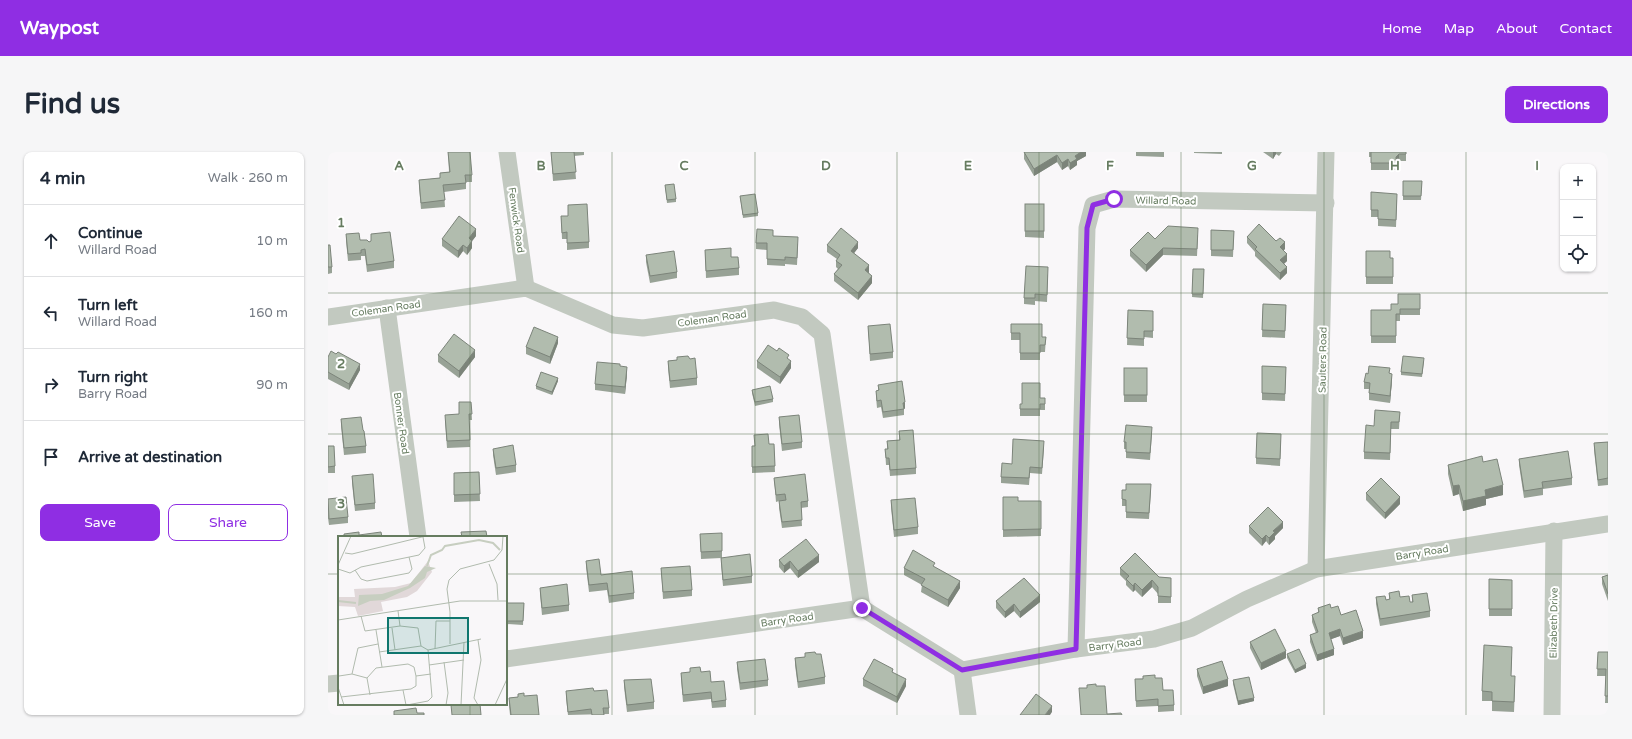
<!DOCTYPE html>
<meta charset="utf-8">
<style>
body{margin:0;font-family:"Varela Round",sans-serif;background:#f6f6f7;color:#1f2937}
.controls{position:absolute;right:12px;top:12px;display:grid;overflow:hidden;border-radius:8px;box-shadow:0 1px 3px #0004}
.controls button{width:36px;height:36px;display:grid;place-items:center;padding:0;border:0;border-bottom:1px solid #e0e1e3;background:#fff;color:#1f2937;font:20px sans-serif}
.stop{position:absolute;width:12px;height:12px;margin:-9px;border:3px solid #8f2ee3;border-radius:50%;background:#fff}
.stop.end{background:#8f2ee3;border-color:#fff;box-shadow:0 1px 4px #0008}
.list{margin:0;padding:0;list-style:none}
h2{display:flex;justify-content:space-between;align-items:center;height:52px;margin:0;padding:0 16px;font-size:17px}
h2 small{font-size:13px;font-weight:400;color:#747a83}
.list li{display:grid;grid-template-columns:26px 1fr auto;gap:12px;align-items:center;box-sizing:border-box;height:72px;padding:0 16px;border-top:1px solid #e0e1e3}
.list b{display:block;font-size:15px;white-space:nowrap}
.list p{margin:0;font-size:13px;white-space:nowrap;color:#747a83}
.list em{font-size:13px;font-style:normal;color:#747a83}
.actions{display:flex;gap:8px;padding:12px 16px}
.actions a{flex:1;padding:9px 0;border:1px solid #8f2ee3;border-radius:8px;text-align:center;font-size:14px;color:#8f2ee3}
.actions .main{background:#8f2ee3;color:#fff}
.icon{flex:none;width:22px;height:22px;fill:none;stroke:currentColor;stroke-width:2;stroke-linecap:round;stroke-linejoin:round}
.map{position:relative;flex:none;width:1280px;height:563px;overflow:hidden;border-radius:8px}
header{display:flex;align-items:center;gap:24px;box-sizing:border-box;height:56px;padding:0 20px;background:#8f2ee3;color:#fff}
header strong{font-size:19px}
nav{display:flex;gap:22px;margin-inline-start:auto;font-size:14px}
.intro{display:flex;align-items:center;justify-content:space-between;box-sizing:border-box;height:96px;padding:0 24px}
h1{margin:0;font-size:28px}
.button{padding:10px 18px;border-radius:8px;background:#8f2ee3;color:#fff;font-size:14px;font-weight:700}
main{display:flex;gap:24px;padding:0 24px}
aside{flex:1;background:#fff;border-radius:8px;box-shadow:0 1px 3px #0004}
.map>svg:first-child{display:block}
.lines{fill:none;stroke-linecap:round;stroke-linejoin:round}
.minor{stroke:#c2c9c0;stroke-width:17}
.wall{fill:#98a296}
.shaded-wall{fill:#7c847a}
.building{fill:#b1bcae;stroke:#7c847a}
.route{stroke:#8f2ee3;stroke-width:5}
.grid{fill:none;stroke:#667c60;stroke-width:1;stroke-opacity:0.55}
.labels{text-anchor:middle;stroke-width:4;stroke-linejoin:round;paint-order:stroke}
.street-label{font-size:10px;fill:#667c60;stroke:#fff}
.inset-river{fill:none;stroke:#c7cec0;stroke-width:2}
.inset-road{fill:none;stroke:#b1bbae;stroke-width:1}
.view{fill:#0f766e;fill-opacity:0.15;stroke:#0f766e;stroke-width:2}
.inset-edge{fill:none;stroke:#667c60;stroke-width:2}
.grid-label{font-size:13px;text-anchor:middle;font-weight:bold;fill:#667c60;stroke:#fff;stroke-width:4;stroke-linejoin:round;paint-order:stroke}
</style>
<header>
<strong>Waypost</strong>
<nav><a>Home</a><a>Map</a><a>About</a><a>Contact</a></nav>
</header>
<div class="intro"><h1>Find us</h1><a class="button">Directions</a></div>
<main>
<aside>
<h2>4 min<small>Walk · 260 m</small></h2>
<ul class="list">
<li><svg class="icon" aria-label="ahead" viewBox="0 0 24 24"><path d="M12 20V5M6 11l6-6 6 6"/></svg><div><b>Continue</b><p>Willard Road</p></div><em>10 m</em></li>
<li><svg class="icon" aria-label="left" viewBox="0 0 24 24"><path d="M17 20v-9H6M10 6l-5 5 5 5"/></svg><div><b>Turn left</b><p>Willard Road</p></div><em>160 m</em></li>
<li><svg class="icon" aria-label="right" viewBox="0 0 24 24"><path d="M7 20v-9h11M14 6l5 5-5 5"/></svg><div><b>Turn right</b><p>Barry Road</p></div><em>90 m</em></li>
<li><svg class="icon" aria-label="arrive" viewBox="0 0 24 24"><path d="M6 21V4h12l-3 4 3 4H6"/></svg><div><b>Arrive at destination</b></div></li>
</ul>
<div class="actions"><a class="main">Save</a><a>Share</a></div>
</aside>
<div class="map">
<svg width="1280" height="563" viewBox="0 0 1280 563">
<rect width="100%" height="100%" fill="#f9f7f9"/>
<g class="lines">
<!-- minor -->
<g class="minor">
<path d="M179,0L198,136"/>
<path d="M59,156L90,385"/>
<path d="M0,165L198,136L285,173L315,176L446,158L474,165L494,182L534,456"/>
<path d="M988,417L998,0"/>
<path d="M748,497L759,76L765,53L786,47L998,51"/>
<path d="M178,507L534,456L634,518L748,497L826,487L864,476L919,447L988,417L1280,372"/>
<path d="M634,518L640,563"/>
<path d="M0,532L11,531"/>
<path d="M1224,563L1226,379"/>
</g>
</g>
<!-- wall -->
<g class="wall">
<path d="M120,0L144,23V30H138V37L116,40L117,55L93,57L91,35V28L112,26V21L121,20Z"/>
<path d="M223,0H256V3L246,4L248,27L225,29Z"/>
<path d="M696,0H758V4L749,9V13L742,18L740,14L734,18L729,10L706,24L696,7Z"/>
<path d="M808,0H836V5L808,4Z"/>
<path d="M866,0H894V2L866,1Z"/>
<path d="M935,0H954L951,4L948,2L945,7Z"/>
<path d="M1041,0H1078V9H1071L1068,11V18H1043V5H1041Z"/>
<path d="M1075,29H1094L1093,48H1075Z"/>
<path d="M337,33L348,47V50L339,51Z"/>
<path d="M1043,40L1069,48L1068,75L1050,74V65H1043Z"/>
<path d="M412,44L430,61V64L415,66Z"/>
<path d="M697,52H716V86L697,85Z"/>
<path d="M240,53L261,90V96L239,98V87H234L233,64H240Z"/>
<path d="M883,78L906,79L905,105L883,104Z"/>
<path d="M18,82L32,88L41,90L43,89V82L66,109V116L39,120L37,104H33V108L20,109L18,89Z"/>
<path d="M870,83L869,104L835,103L818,120L802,104V98L827,87Z"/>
<path d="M148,84L144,89V96L139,103L135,99L130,106L114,94V87Z"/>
<path d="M445,84L470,92L469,113L457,112V114L439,113V98L428,97V91Z"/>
<path d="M919,85L957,97L955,98L959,109L956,112L959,121L952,128L927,104V100L919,91Z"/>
<path d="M0,93L4,115V121L0,122Z"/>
<path d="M499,93L530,96L526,101L541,120V121L544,131L530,148L506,129V122L510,117L508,115V109L509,107L499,100Z"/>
<path d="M377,98L403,105L411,116V123L378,126Z"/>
<path d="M1038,99L1062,106H1065V132H1038Z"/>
<path d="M318,103L349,120V126L322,131L318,110Z"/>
<path d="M865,117H876L875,146L864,145Z"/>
<path d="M720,122L719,150L707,149V153L696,152V146Z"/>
<path d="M1092,142V163H1072V169H1068V191H1043V158H1063L1070,152Z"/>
<path d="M935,152L958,153L957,186L934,185Z"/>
<path d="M800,158L825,159V186L816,185V194L799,193Z"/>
<path d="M683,172L714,185H718L717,200H712V208H692V188H683Z"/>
<path d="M540,174L565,200V206L542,209Z"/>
<path d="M230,191L222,212L198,202V195Z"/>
<path d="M8,202L32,218L21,238L0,227V205Z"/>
<path d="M110,203L147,205L131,226L110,210Z"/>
<path d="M349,208L369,226V233L342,236L340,216V209Z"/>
<path d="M461,208L463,216L452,232L429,216V209Z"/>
<path d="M1096,209L1094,225L1073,223V220Z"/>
<path d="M292,214L299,222L297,242L267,238V232Z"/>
<path d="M934,214L958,215L957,249L934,248Z"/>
<rect x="796" y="216" width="23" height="34"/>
<path d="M1062,221L1064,228L1062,251L1041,248V237H1036V230Z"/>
<path d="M230,229L224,243L208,237V234Z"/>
<path d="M550,233L577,256L576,257V263L555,266L553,255L549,256L548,245V239L550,238Z"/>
<path d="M424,238L445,247V250L427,254L424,241Z"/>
<path d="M712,246H717V258H712V264H692V252H694Z"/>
<path d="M143,250L144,268H141L142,295L119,296L117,269L131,262Z"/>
<path d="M1072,260L1071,277H1063L1062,308L1036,307V300L1046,274Z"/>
<path d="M451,265L474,290V296L454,299L451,272Z"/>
<path d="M13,267L35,278L38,294V301L16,303L13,274Z"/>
<path d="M571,279L588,316V322L562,324L561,313H558L557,297H559V289L571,288Z"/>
<path d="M824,282L822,308L798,306V297H796V290Z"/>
<path d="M953,288L952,314L928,312V306Z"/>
<path d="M1280,290V333L1270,334L1266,298V291Z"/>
<path d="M441,292H446L447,320L424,321V294Z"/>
<path d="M0,294L7,314V321H0Z"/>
<path d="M716,296L714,322L702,321L701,333L673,331V325L684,312Z"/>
<path d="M165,297L188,313V320L168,323L165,303Z"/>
<path d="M1191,307L1244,326V333L1215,337V343L1196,346L1191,313Z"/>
<path d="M1155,310L1175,343L1158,347V353L1135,359L1131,342L1125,344L1120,322V313Z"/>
<path d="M151,320L152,349L126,350V321Z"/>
<path d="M24,324L47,351V357L27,359L24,331Z"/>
<path d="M446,326L480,349V355L473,356L474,374L454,376L451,356V349L448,350Z"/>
<path d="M823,339L821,367L798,366V354H794V347Z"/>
<path d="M1038,341L1072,352L1057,367L1038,348Z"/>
<path d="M675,345L690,349L713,377V384L675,385Z"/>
<path d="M0,347L20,365V371L1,373L0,366Z"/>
<path d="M563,348L590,375V382L566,385L563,355Z"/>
<path d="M921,374L955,376L947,384V387L941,393L938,389L934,394L921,381Z"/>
<path d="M372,382L394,399V406L424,424V431L395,434L393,412V406L373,407Z"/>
<path d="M451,408L491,410L470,426L462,416L456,421L451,415Z"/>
<path d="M258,409L273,423L306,441V447L281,451L279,438L261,440L258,415Z"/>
<path d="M607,415L632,436L620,455L593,440L594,433L576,423V416Z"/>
<path d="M333,416L364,438V444L335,447Z"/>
<path d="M792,416L831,425L843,426V451H830V442L824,435L814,445L807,438L805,440L798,433V429L792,423Z"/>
<path d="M1280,423V449L1274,432V425Z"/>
<path d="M1161,427L1184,428V464H1161Z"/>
<path d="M212,436L241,453V459L214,463L212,442Z"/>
<path d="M1061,441L1072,445L1082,450H1084V443L1102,459V465L1052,474L1048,452V445L1058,448L1061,447Z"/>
<path d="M668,449L712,450L692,466L686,459L677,466L668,456Z"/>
<path d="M179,451H196L195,473L179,472Z"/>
<path d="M990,456H1003L1013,463L1035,486L1015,493L1012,484L1003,487L1006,503L989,509L982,490V483L988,481L984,470V463L990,461Z"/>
<path d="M922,490L958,506L933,518L922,496Z"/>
<path d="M1270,500H1280V551H1277L1278,524H1269Z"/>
<path d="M477,501L488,502L497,525V532L470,536L467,513V506L477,505Z"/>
<path d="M959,502L978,516L967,521L959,506Z"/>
<path d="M1184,504L1183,524L1187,534L1186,560L1164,559V549H1154V539Z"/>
<path d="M409,510L440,528V534L412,538L409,517Z"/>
<path d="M869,517L900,534L875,542L869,524Z"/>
<path d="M373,520L398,548V555L384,556L383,547L355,550L353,527V521Z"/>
<path d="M565,521L578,534L569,551L535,534V527Z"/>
<path d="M827,526L835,538L846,553V559L830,560V554L808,555L807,527Z"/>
<path d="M296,528L326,550V557L299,560L296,535Z"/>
<path d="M905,528L926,549L910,553L905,532Z"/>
<path d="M238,539H266L281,556V562L240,563L238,546Z"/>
<path d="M190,542L196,544L211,563H182L181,553V546L190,545Z"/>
</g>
<!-- shaded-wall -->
<g class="shaded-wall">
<path d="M753,0H758V4L749,9V13L742,18V11L747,4Z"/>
<path d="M945,0H948V2L945,7Z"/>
<path d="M1071,2V9L1068,11V18V5Z"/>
<path d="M729,3V10L706,24V17Z"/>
<path d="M740,7V14L734,18V11Z"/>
<path d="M148,77V84L141,93V86Z"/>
<path d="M144,89V96L139,103V96Z"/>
<path d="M530,90V96L523,105V99Z"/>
<path d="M957,90V97L952,102V95Z"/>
<path d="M135,93V99L130,106V99Z"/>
<path d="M835,96V103L818,120V113Z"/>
<path d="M959,102V109L952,115V108Z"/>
<path d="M541,113V120L537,125V118Z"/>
<path d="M959,115V121L952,128V121Z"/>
<path d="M544,124V131L530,148V141Z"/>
<path d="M230,185V191L222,212V205Z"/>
<path d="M147,198V205L131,226V219Z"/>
<path d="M463,209V216L452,232V225Z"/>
<path d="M32,212V218L21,238V232Z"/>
<path d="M299,215V222L297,242V235Z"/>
<path d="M1064,222V228L1062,251V244Z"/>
<path d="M230,226V229L224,243V240Z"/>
<path d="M577,250V256L576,257L575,251Z"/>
<path d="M1131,333V342L1125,344V334Z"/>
<path d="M1175,333V343L1158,347V353L1135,359V349L1157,338Z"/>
<path d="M1072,345V352L1057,367V361Z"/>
<path d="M955,370V376L947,384V387L941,393V386L945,379Z"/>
<path d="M938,383V389L934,394V387Z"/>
<path d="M491,403V410L470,426V419Z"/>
<path d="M462,409V416L456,421V414Z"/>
<path d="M824,428V435L814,445V438Z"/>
<path d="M632,429V436L620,455V448Z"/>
<path d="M807,431V438L805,440V434Z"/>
<path d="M712,443V450L692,466V460Z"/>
<path d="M686,452V459L677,466V460Z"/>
<path d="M1012,477V484L1001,488V481Z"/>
<path d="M1035,479V486L1015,493V486Z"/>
<path d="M1006,497V503L989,509V503Z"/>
<path d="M958,499V506L933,518V511Z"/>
<path d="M978,512V516L967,521V518Z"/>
<path d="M578,527V534L569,551V545Z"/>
<path d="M900,527V534L875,542V535Z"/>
<path d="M926,546V549L910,553V549Z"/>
<path d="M724,554V560L722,563H717Z"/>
</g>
<!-- building -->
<g class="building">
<path d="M120,0H142L144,23H137L138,31L115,33L117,48L93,51L91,28L112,26V21L122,20Z"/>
<path d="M223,0H246L248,20L225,22Z"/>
<path d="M696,0H753L747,4L749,7L742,11L740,7L734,11L729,3L706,17Z"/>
<path d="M1043,0H1078V2H1071L1068,5V11H1043Z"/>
<path d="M1075,29H1094L1093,44H1075Z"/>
<path d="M346,32L348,47L339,48L337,33Z"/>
<path d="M1043,40L1069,42L1068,68L1050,67V58H1043Z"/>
<path d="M427,42L430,61L415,63L412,44Z"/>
<path d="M259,52L261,90L239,91V80L234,81L233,64H240V53Z"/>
<rect x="697" y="52" width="19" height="27"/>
<path d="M131,64L148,77L141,86L144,89L139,96L135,93L130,99L114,87Z"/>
<path d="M931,72L948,89L952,86L957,90L952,95L959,102L952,108L959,115L952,121L927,97L929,95L919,85Z"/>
<path d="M840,74L870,76L869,97L835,96L818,113L802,98L820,80L827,87Z"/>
<path d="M513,76L530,90L523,99L541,113L537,118L544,124L530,141L506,122L514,113L508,109L512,103L499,93Z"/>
<path d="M429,77L445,78V84L470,85L469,106L457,105V108L439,107V91H428Z"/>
<path d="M883,78L906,79L905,98H883Z"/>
<path d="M62,80L66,109L39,113L37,97L33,98V101L20,102L18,82L31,81L32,88H39L41,90L43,89V82Z"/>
<path d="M0,93H2L4,115H0Z"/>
<path d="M403,96V105H410L411,116L378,119L377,98Z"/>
<path d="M346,99L349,120L322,124L318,103Z"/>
<path d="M1038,99H1062V106H1065V125H1038Z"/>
<path d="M698,114L720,115L719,143L707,142V146H696Z"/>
<path d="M865,117H876L875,142H864Z"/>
<path d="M1070,142H1092V157H1072V162H1068V184H1043V158H1063V152H1070Z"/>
<path d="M935,152L958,153L957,179L934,178Z"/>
<path d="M800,158L825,159V179H816V187L799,186Z"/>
<path d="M562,172L565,200L542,202L540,174Z"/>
<path d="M683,172H714V185H718L717,193H712V201H692V181H683Z"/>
<path d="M206,175L230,185L222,205L198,195Z"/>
<path d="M126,182L147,198L131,219L110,203Z"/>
<path d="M440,193L449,199L451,196L461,203L459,206L463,209L452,225L429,209Z"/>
<path d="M3,199L8,202L10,200L32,212L21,232L0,220V205Z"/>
<path d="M360,204L362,207L367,206L369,226L342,229L340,209L349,208V205Z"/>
<path d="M1075,204L1096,206L1094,222L1073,220Z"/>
<path d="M269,210L292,212V214L299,215L297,235L267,232Z"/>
<path d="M934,214L958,215L957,242L934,241Z"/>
<path d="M1041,214L1062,216L1061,221L1064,222L1062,244L1041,241L1042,231L1036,230L1038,221L1040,222Z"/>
<rect x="796" y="216" width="23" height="27"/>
<path d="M213,220L230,226L224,240L208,234Z"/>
<path d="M574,229L577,250L575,251L576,257L555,260L553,248L549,249L548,239L551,238L550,233Z"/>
<path d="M694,231H712V246H717V252H712V257H692V252H694Z"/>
<path d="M442,234L445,247L427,250L424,238Z"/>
<path d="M131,250H143L144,262H141L142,288L119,289L117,263L131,262Z"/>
<path d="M1047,258L1072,260L1071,270H1063L1062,301L1036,300L1038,273L1046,274Z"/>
<path d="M471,263L474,290L454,292L451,265Z"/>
<path d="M33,265L35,278L36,279L38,294L16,296L13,267Z"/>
<path d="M798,273L824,275L822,301L798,300V290H796Z"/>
<path d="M585,278L588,316L562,318L561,306H558L557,297H560L559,289L572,288L571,279Z"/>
<path d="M929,281L953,282L952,307L928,306Z"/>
<path d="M440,282L441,292H446L447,314L424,315V294H427L426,283Z"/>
<path d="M685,287L716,289L714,316L702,315L701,326L673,325L674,311L684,312Z"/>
<path d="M1280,290V326L1270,328L1266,291Z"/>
<path d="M185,293L188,313L168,316L165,297Z"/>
<path d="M0,294H6L7,314L0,315Z"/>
<path d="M1240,299L1244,326L1214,330L1215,336L1196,339L1191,307Z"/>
<path d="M1154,304L1155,310L1169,307L1175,333L1157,338L1158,344L1135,349L1131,333L1125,334L1120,313Z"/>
<path d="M151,320L152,342L126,343V321Z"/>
<path d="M45,322L47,351L27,353L24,324Z"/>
<path d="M477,322L480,349L473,350L474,368L454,370L451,349L458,348L457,342L448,343L446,326Z"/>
<path d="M1053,326L1072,345L1057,361L1038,341Z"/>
<path d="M798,332H823L821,361L798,360V348L794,347V338H798Z"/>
<path d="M18,345L20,365L1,367L0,347Z"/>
<path d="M675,345H690V349H713V377L675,378Z"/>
<path d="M587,346L590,375L566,378L563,348Z"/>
<path d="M940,355L955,370L945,379L947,380L941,386L938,383L934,387L921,374Z"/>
<path d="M158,379L159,385H134L133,380Z"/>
<path d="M31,380V383L53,380L54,385H16V382Z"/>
<path d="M394,381V399L373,400L372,382Z"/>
<path d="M478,387L491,403L470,419L462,409L456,414L451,408Z"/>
<path d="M585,398L607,411L605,414L632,429L620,448L593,433L597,427L576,416Z"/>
<path d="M807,401L831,425L843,426V445L830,444V435L824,428L814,438L807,431L805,434L798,427L801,424L792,416Z"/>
<path d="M422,402L424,424L395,428L393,406Z"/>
<path d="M271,407L273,423L304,419L306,441L281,444L279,431L261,433L258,409Z"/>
<path d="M362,414L364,438L335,440L333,416Z"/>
<path d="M1280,423V442L1274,425Z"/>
<path d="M696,426L712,443L692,460L686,452L677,460L668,449Z"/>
<path d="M1161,427L1184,428V457H1161Z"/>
<path d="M239,432L241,453L214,456L212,436Z"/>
<path d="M1071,439L1072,445L1081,444L1082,450H1085L1084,443L1099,441L1102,459L1052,467L1048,445L1057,444L1058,448L1062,447L1061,441Z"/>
<path d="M179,451H196L195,469H179Z"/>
<path d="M1002,452L1003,456L1010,454L1013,463L1028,458L1035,479L1015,486L1012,477L1001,481L1006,497L989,503L982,483L990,480L984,463L991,460L990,456Z"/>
<path d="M947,477L958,499L933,511L922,490Z"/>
<path d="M1156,493L1184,495L1183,524H1187L1186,550L1164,549V540L1154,539Z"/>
<path d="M971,497L978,512L967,518L959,502Z"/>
<path d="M487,500L488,502H493L497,525L470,530L467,506L477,505V501Z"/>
<path d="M1270,500H1280V544H1277L1278,517H1269Z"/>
<path d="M437,507L440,528L412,531L409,510Z"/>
<path d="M546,507L565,517L564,520L578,527L569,545L535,527Z"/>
<path d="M894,509L900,527L875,535L869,517Z"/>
<path d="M372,515L373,520L382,519L383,530L396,529L398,548L384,550L383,540L355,543L353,521L362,520V516Z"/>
<path d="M827,523V526H834L835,538H845L846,553L830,554V547L808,549L807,527H815V524Z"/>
<path d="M921,525L926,546L910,549L905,528Z"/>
<path d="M323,527L326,550L299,553L296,528Z"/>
<path d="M768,532V534H777L779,562L793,561L794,563H753L751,536H759V533Z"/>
<path d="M265,536L266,539L279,538L281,556H275L276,563H264L263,557L240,560L238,539Z"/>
<path d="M196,541V544L209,543L211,563H183L181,546L190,545V542Z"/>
<path d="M708,542L724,554L717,563H692Z"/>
<path d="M132,552H152L153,563H124L123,553Z"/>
<path d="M88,556L89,561H96V563H66V559Z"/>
</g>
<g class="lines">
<!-- route -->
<path class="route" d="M534,456L634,518L748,497L759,76L765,53L786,47"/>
</g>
<!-- grid -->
<path class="grid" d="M142,0V385M284,0V563M427,0V563M569,0V563M711,0V563M853,0V563M996,0V563M1138,0V563M0,141H1280M0,282H1280M0,422H11M178,422H1280M142,552V563"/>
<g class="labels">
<!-- street labels -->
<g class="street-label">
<text transform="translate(838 48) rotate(1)" y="4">Willard Road</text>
<text transform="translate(189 68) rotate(82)" y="4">Fenwick Road</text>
<text transform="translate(58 156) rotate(-8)" y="4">Coleman Road</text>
<text transform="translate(384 166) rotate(-8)" y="4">Coleman Road</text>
<text transform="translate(994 208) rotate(-89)" y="4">Saulters Road</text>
<text transform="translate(74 271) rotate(82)" y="4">Bonner Road</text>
<text transform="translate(1094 400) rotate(-9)" y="4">Barry Road</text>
<text transform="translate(459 467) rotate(-8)" y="4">Barry Road</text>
<text transform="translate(1225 471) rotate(-89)" y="4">Elizabeth Drive</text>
<text transform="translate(787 492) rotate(-7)" y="4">Barry Road</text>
</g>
</g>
<!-- overview -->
<g transform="translate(10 384)">
<rect width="169" height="169" fill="#f9f7f9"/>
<path d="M90,25L94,36L79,55L69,61L43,66L45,75L20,80L17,71L0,70V61H17L16,53L57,51L73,47Z" fill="#e1d8d9"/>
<path d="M87,30L98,32L89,36L87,42L72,52L46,64L32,65L20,70L21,59L44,58L70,50Z" fill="#c7cec0"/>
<path class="inset-river" d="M89,30L93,19L104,14L107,10L141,4L155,7L162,14M0,65L18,67"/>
<path class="inset-road" d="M7,17L14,18L88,0M151,28L159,48L160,64M0,29L13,0M0,33L12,37L23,31L81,19L87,12L85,1M17,34L23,43L29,45L71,37L74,33L71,21M60,75L62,90M23,80L27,95L62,90L80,92L83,110M0,84L122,65H169M54,92L57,114M38,94L44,131M112,108V76L109,53L111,44L122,33L156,24L164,14L165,0M97,113L98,85H112M41,116L83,110L90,114L143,103M106,126L110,157L108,169M91,129L126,124M14,138L20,112L40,108M1,140L14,138L29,142L38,132L70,128L76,131L78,140V150L73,153L3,161M78,140L93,138M29,142L32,159M0,151L6,169M65,154L68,169M69,169L90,165L94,161L90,114M123,169L126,106M140,169L136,162L143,124L140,104M157,169L169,143"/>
<path class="view" d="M50,82H130V117H50Z"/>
<rect width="169" height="169" class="inset-edge"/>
</g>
<g class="grid-label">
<text x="71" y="18">A</text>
<text x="213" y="18">B</text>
<text x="356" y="18">C</text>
<text x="498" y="18">D</text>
<text x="640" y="18">E</text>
<text x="782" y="18">F</text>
<text x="924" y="18">G</text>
<text x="1067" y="18">H</text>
<text x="1209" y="18">I</text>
<text x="13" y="75">1</text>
<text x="13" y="216">2</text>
<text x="13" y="356">3</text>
</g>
</svg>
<div class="controls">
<button>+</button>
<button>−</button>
<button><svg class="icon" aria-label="locate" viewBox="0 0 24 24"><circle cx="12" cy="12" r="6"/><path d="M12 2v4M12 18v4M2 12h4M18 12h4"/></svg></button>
</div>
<div class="stop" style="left:786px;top:47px"></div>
<div class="stop end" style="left:534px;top:456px"></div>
</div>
</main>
